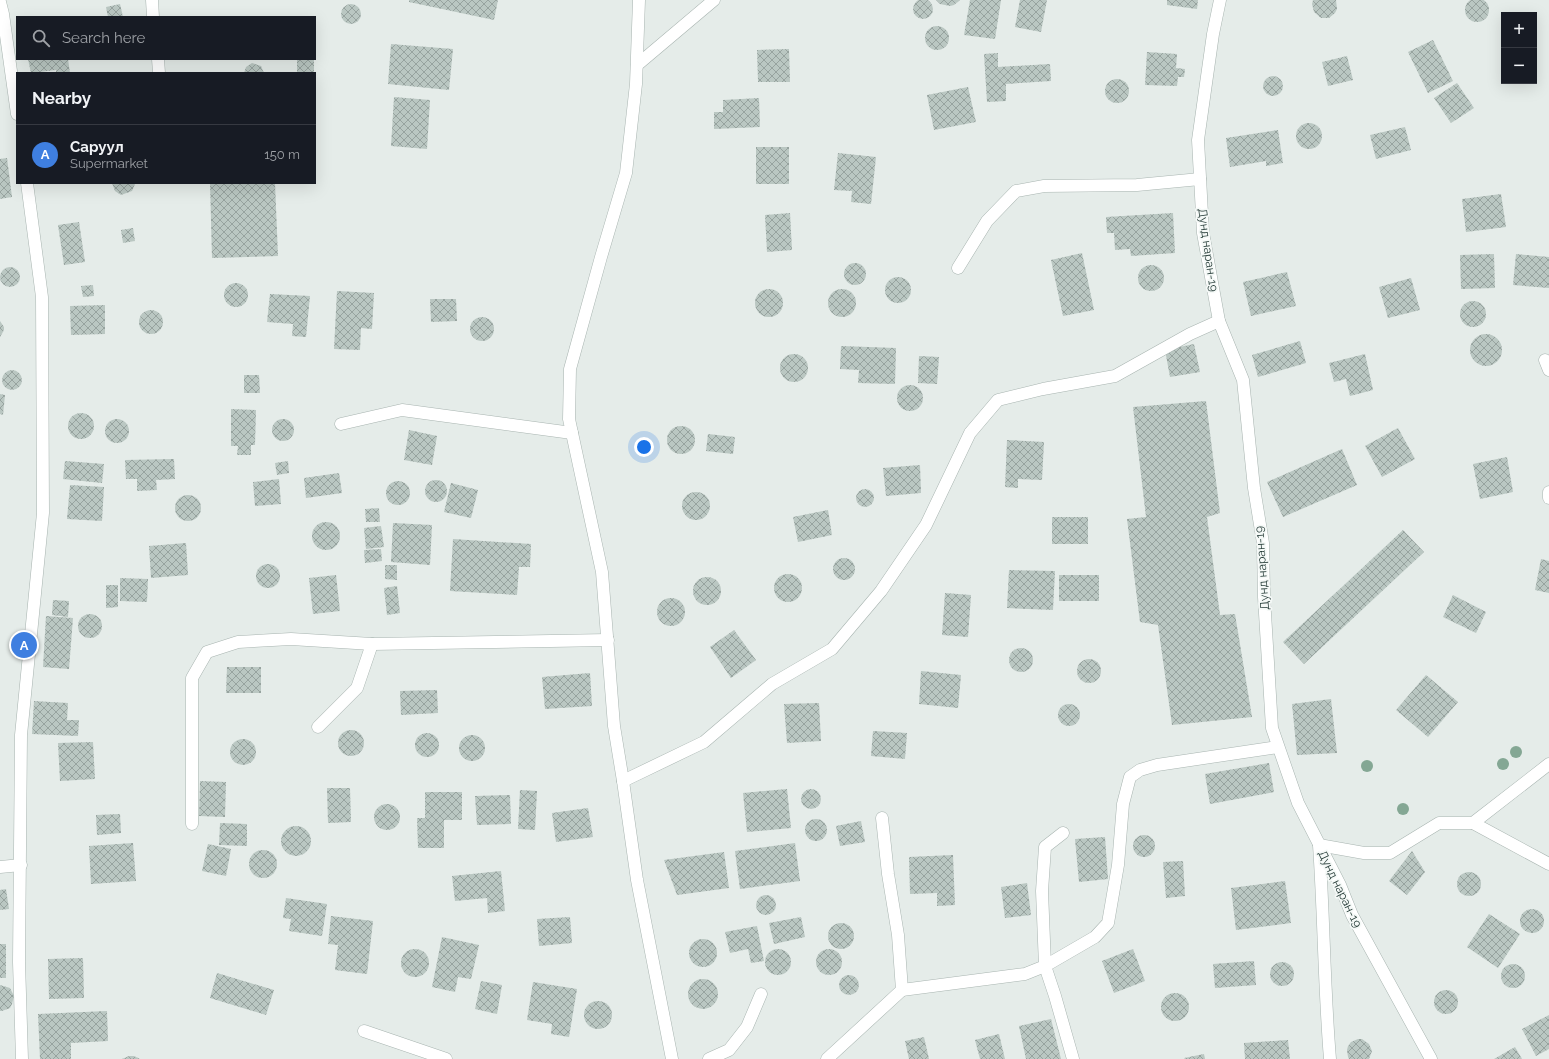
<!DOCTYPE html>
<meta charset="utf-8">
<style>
body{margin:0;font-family:Raleway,sans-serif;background:#20242c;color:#f1f3f6}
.controls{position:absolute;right:12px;top:12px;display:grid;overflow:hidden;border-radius:0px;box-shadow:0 4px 16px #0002}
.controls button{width:36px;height:36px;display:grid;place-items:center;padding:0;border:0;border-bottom:1px solid #363941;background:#171b24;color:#f1f3f6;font:20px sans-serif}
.you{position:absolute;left:644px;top:447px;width:14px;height:14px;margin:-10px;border:3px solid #fff;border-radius:50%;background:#1a73e8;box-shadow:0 0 0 6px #1a73e833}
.badge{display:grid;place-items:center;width:26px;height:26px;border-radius:50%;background:#d93025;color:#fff;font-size:13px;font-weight:700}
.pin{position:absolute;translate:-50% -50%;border:2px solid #fff;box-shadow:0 1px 4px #0006}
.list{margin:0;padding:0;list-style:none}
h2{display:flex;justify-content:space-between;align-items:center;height:52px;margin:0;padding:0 16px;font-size:17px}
h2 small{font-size:13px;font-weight:400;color:#9ea1a6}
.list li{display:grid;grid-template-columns:26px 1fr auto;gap:12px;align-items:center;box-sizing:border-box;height:60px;padding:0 16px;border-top:1px solid #363941}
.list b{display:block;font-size:15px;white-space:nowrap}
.list p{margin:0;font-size:13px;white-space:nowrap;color:#9ea1a6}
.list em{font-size:13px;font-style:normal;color:#9ea1a6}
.icon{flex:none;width:22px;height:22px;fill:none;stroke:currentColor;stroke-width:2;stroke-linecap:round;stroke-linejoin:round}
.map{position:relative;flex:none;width:1549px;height:1059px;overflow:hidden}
.search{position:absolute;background:#171b24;box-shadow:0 4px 16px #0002;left:16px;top:16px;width:300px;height:44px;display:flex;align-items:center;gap:10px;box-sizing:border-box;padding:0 14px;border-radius:0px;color:#9ea1a6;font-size:15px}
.panel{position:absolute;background:#171b24;box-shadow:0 4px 16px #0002;left:16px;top:72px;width:300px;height:112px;border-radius:0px}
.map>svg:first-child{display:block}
.building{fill:url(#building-cross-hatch)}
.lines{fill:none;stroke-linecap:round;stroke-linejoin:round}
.minor-casing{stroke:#a8b4b0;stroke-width:13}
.tertiary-casing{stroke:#a8b4b0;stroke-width:13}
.minor{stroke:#fff;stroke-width:12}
.tertiary{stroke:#fff;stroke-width:12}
.tree{fill:#84a794}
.labels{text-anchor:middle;stroke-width:3.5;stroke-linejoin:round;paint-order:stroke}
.street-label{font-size:12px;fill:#263c38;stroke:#f5f9f7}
</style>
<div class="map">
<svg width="1549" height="1059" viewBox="0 0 1549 1059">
<defs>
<pattern id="building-cross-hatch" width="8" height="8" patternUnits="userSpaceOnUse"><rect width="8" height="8" fill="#bac7c2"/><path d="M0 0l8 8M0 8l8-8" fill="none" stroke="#97a39f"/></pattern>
</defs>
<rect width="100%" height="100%" fill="#e5ece9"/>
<!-- building -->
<g class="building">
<circle cx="1477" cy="10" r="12"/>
<circle cx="923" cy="9" r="10"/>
<path d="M409,0H498L494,20L409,2Z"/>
<path d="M936,0H960L954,5L950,6L940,4Z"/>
<path d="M970,0H1001L995,39L964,35Z"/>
<path d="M1020,0H1047L1041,32L1015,27Z"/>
<path d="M1167,0H1198L1197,9L1167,5Z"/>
<path d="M1313,0H1336L1337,9L1335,13L1329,18H1321L1314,12L1312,4Z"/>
<circle cx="351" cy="14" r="10"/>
<path d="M120,4L123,17H108L106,7Z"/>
<circle cx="937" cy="38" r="12"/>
<path d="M1433,40L1453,81L1428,93L1408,52Z"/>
<path d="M391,44L453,49L449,90L388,84Z"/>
<path d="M789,49L790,82H758L757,50Z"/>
<path d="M1147,52L1177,54L1176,68L1185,69L1184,77H1178L1177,86L1145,85Z"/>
<path d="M998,53V67L1050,64L1051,81L1006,84V101L987,102L984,54Z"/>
<path d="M1347,56L1353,80L1328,86L1322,62Z"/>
<path d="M28,59H68L70,73H56V70L31,73Z"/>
<rect x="297" y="59" width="17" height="14"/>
<path d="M252,63L261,66L264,73H244L246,67Z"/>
<circle cx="1273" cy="86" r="10"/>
<circle cx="1117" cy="91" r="12"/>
<path d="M1457,83L1474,108L1451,123L1434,98Z"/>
<path d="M968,87L976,122L934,130L927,95Z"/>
<path d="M394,97L430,100L427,149L391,146Z"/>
<path d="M759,98L760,127L714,129V112H723V100Z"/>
<circle cx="1309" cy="136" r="13"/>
<path d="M1405,127L1411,150L1376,159L1370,135Z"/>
<path d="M1278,130L1283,163L1266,166V161L1230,167L1226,138Z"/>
<rect x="756" y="147" width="33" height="37"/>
<path d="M838,153L876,157L871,204L851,202L852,191L834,190Z"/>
<path d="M7,158L12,197L0,199V159Z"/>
<path d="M112,183H135V184L132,191L121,195L115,191Z"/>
<path d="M210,183H275L278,256L212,258Z"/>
<path d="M1501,194L1506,227L1466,232L1462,199Z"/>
<path d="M790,213L792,250L767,252L765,215Z"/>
<path d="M1173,213L1175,253L1131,256L1130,249L1115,250L1114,233H1107L1106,217Z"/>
<path d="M79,222L85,262L64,265L58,225Z"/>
<path d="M133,228L135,241L123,243L121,230Z"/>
<path d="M1082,253L1094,310L1063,316L1051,260Z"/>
<path d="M1494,254L1495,288L1461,289L1460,255Z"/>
<path d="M1516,254L1549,257V288L1513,285Z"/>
<circle cx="855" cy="274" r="11"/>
<circle cx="1151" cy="278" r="13"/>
<circle cx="10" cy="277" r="10"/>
<path d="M1287,272L1296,306L1251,316L1243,282Z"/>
<circle cx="898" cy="290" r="13"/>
<path d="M1411,278L1420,310L1388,318L1379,287Z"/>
<circle cx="236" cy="295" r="12"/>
<path d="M93,285L94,296L83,297L81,286Z"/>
<circle cx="769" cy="303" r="14"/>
<circle cx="842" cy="303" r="14"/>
<path d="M337,291L374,293L372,329L361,328L360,350L334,349Z"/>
<path d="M270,294L310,296L306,337L292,336L293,324L267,322Z"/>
<path d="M430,299H456L457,321L431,322Z"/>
<circle cx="1473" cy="314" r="13"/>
<path d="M105,305V334L71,335L70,306Z"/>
<circle cx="151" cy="322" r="12"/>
<circle cx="482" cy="329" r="12"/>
<path d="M0,321L4,327V330L0,337Z"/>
<circle cx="1486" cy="350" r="16"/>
<path d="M1300,341L1306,363L1258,377L1252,355Z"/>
<path d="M1194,344L1200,372L1170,377L1165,350Z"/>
<path d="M841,346L896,348L895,384L858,383L859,370L840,369Z"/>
<circle cx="794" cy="368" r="14"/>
<path d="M1365,354L1373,390L1350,396L1346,379L1334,382L1329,363Z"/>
<path d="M919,356L939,357L937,384L918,383Z"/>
<circle cx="12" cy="380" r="10"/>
<path d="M244,375H259L260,393H244Z"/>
<circle cx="910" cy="398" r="13"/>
<path d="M0,394L5,395L3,415L0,414Z"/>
<path d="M1206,401L1220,513L1207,517L1220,615L1235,614L1252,717L1172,725L1158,625L1140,622L1127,519L1146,517L1133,407Z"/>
<path d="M231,409L256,410L255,445H251V455H237L238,446H231Z"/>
<circle cx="81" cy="426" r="13"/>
<circle cx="117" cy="431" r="12"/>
<circle cx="283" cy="430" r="11"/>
<circle cx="681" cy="440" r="14"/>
<path d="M1398,428L1415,459L1382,477L1365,446Z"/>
<path d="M409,430L437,436L432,465L404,460Z"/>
<path d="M708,434L735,437L733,454L706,451Z"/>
<path d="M1007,440L1044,442L1042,480L1018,479V488L1005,487Z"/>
<path d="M1342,449L1357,485L1283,517L1267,482Z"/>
<path d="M1507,457L1513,492L1480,499L1473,464Z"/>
<path d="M174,459L175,479L156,480L157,490L137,491V479H126L125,460Z"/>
<path d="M65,461L104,464L102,483L63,479Z"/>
<path d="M288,461L289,473L277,475L275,463Z"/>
<path d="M920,465L921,493L886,496L883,468Z"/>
<path d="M339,473L342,493L306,498L304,478Z"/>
<path d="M279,479L281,504L255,506L253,482Z"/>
<circle cx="436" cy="491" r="11"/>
<circle cx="398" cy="493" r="12"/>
<path d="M451,483L478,490L471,518L444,512Z"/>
<path d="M70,485L104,487L102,521L67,519Z"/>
<circle cx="865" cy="498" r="9"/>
<circle cx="696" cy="506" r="14"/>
<circle cx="188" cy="508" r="13"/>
<path d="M379,508L380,522H366L365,509Z"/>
<path d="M828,510L832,535L798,542L793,517Z"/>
<rect x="1052" y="517" width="36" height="27"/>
<circle cx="326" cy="536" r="14"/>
<path d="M393,523L432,525L430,565L391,562Z"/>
<path d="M381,526L384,547L366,549L364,528Z"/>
<path d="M1403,530L1424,552L1304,664L1283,642Z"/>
<path d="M453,539L531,544L530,567H519L517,595L450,591Z"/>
<path d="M186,543L188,575L151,578L149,546Z"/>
<path d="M381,549L382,561L365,563L364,550Z"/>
<circle cx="844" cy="569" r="11"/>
<path d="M1541,559L1549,561V593L1535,590Z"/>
<circle cx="268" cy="576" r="12"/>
<path d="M385,565H397V580L385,579Z"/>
<path d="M1009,570L1055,571L1053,610L1007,608Z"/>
<circle cx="788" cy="588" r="14"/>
<path d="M336,575L340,611L313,614L309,578Z"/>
<rect x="1059" y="575" width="40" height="26"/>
<circle cx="707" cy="591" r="14"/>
<path d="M120,578L148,579L147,602L120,601Z"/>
<path d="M106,585H118V607L106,608Z"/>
<path d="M397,586L400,613L387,615L384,588Z"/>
<path d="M945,593L971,595L968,637L942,635Z"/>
<path d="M1453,595L1486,612L1476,633L1443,617Z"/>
<circle cx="671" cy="612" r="14"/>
<path d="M53,600L69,601L68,617L52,615Z"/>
<circle cx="90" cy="626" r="12"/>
<path d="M46,616L73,618L69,669L43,667Z"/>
<path d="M734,630L756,660L731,678L710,647Z"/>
<circle cx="1021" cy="660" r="12"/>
<circle cx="1089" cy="671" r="12"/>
<path d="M227,667H261V693H226Z"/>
<path d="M921,671L961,675L958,708L919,704Z"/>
<path d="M590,673L592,706L545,709L542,677Z"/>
<path d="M1426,675L1458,702L1428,737L1396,710Z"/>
<path d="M437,690L438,713L401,715L400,691Z"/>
<path d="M1331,699L1337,753L1297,755L1292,704Z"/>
<path d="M34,701L68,703L67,720H79L78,736L32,734Z"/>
<path d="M819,703L821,741L787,743L784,704Z"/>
<circle cx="1069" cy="715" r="11"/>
<circle cx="351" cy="743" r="13"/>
<path d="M873,731L907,733L905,759L871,756Z"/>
<circle cx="427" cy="745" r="12"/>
<circle cx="472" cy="748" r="13"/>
<circle cx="243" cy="752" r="13"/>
<path d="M93,742L95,779L60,781L58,743Z"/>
<path d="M1269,763L1274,792L1210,804L1205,774Z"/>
<path d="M200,781L226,782L225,817L199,816Z"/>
<path d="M327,788H350L351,822L328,823Z"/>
<circle cx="811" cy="799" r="10"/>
<path d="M787,789L791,828L747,832L743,793Z"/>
<path d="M520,790L537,791L535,830L518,829Z"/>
<path d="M425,792H462V820H444V848H418L417,818H425Z"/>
<path d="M510,795L511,824L477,825L475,796Z"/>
<circle cx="387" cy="817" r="13"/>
<path d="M588,808L593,837L556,842L552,813Z"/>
<path d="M120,814L121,833L97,835L96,815Z"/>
<circle cx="816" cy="830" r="11"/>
<path d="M861,821L865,842L840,846L836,826Z"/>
<path d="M220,823L247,824V846L219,845Z"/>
<circle cx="296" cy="841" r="15"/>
<circle cx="1144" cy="846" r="11"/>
<path d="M1105,837L1108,879L1079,882L1075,839Z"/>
<path d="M133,843L136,881L91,884L89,846Z"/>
<path d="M795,843L800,881L740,889L735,851Z"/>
<path d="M208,844L231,849L226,876L202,871Z"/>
<circle cx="263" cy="864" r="14"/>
<path d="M1412,851L1425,872L1407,895L1389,881Z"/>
<path d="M724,852L729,888L677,895L664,860Z"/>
<path d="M953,855L955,905L937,906V893L910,894L909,857Z"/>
<path d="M1183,861L1185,896L1166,898L1163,862Z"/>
<path d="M501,871L505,911L488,913L487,898L455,901L452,876Z"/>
<circle cx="1469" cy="884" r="12"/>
<path d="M1285,881L1291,923L1236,930L1231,888Z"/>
<path d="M1027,883L1031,915L1005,918L1001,887Z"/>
<path d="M6,889L9,909L0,910V890Z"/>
<circle cx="766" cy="905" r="10"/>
<path d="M286,898L327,904L322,936L289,931L291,919L283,918Z"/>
<circle cx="1532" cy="921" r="12"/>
<path d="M1489,914L1520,934L1498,968L1467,947Z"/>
<path d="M331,916L373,921L367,974L335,970L338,945L328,944Z"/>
<path d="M570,917L572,943L539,946L537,919Z"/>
<path d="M801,917L805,937L774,944L769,923Z"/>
<circle cx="841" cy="936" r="13"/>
<path d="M757,926L764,961L751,963L748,949L730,953L725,932Z"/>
<path d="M442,937L479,945L471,979L458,977L455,992L432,987Z"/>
<circle cx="703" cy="953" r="14"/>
<rect x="0" y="944" width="6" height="34"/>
<circle cx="778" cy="962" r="13"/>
<path d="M1133,949L1145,981L1114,993L1102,961Z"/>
<circle cx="415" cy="963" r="14"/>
<circle cx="829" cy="962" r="13"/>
<path d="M83,958L84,998L49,999L48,959Z"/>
<path d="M1254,961L1256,985L1215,988L1213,964Z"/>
<circle cx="1282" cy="974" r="12"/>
<circle cx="1513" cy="976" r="12"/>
<path d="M217,973L274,990L266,1015L210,998Z"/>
<circle cx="849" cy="985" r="10"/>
<circle cx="703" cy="994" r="15"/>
<path d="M481,981L502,985L497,1014L475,1009Z"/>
<path d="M533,982L577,989L569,1037L551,1034L552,1024L527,1020Z"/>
<path d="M0,985L10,988L14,996L12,1004L10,1008L2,1011H0Z"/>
<circle cx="1446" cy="1002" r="12"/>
<circle cx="1175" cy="1007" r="14"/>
<circle cx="598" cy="1015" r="14"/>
<path d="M107,1011L108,1041L71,1043V1059H40L38,1014Z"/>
<path d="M1549,1015V1049L1536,1056L1522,1029Z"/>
<path d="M1051,1019L1061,1059H1026L1019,1026Z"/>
<path d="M999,1034L1005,1059H980L975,1040Z"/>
<path d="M924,1037L929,1059H909L905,1041Z"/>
<path d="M1358,1039H1362L1369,1044L1372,1051L1369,1059H1349L1348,1057L1347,1050L1348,1046L1351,1042Z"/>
<path d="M1288,1040L1290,1059H1245L1244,1043Z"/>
<path d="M1515,1047L1522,1059H1494Z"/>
<path d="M1204,1054L1205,1059H1185L1184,1058Z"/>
<path d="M129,1056H134L140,1059H122Z"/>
</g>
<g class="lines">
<defs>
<g id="minor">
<path d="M152,0L153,17"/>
<path d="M0,2L3,14L17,114"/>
<path d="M158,59L159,73"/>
<path d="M637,65L714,0"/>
<path d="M958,268L987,221L1016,191L1044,186L1137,185L1200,179"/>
<path d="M1545,360L1549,370"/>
<path d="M341,424L402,410L572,433"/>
<path d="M1549,492V498"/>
<path d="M318,727L357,688L372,644"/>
<path d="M623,781L704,742L772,684L832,649L881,591L926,525L970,433L998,400L1043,389L1115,376L1190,334L1219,321"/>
<path d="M1473,823L1549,864"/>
<path d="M192,824V678L207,652L238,642L291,639L372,644L608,640"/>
<path d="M0,867L21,865"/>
<path d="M902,990L1025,974L1045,966L1042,891L1045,847L1063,833"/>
<path d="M364,1031L446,1059"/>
<path d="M22,1059L19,962L21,735L43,513L42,297L27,183"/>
<path d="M709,1059L729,1050L747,1027L761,994"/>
<path d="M827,1059L902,990L898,935L888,874L882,818"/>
<path d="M1073,1059L1055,996L1045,966L1095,937L1108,923L1118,865L1123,804L1130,777L1140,770L1157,765L1278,747"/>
<path d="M1330,1059C1324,988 1324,917 1319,845L1364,853H1390L1439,823H1473L1549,764"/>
</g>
<g id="tertiary">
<path d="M639,0L636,84L626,173L601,257L570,369L569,419L602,572L614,726L623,781L637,880L672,1059"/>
<path d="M1220,0L1213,34L1198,140L1203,233L1219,321L1243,380L1254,488L1263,543L1264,597L1272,728L1298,803L1340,885L1352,915L1431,1059"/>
</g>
</defs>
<!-- minor casing -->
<use href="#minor" class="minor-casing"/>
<!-- tertiary casing -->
<use href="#tertiary" class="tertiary-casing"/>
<!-- minor -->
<use href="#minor" class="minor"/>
<!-- tertiary -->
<use href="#tertiary" class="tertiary"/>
</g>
<!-- trees -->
<g class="tree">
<circle cx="1516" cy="752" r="6"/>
<circle cx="1503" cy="764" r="6"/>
<circle cx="1367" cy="766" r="6"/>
<circle cx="1403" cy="809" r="6"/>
</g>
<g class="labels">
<!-- street labels -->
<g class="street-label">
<text transform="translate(1208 250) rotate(82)" y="4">Дунд наран-19</text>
<text transform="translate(1262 568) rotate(-94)" y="4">Дунд наран-19</text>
<text transform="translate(1340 889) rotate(64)" y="4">Дунд наран-19</text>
</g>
</g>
</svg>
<div class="controls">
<button>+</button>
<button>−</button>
</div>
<div class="you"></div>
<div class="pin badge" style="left:24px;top:645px;background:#3f7fe0">A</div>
<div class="search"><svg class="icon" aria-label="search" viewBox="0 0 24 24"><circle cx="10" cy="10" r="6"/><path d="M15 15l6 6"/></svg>Search here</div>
<section class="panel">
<h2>Nearby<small></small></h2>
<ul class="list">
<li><span class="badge" style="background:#3f7fe0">A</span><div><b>Саруул</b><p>Supermarket</p></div><em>150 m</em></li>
</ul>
</section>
</div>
